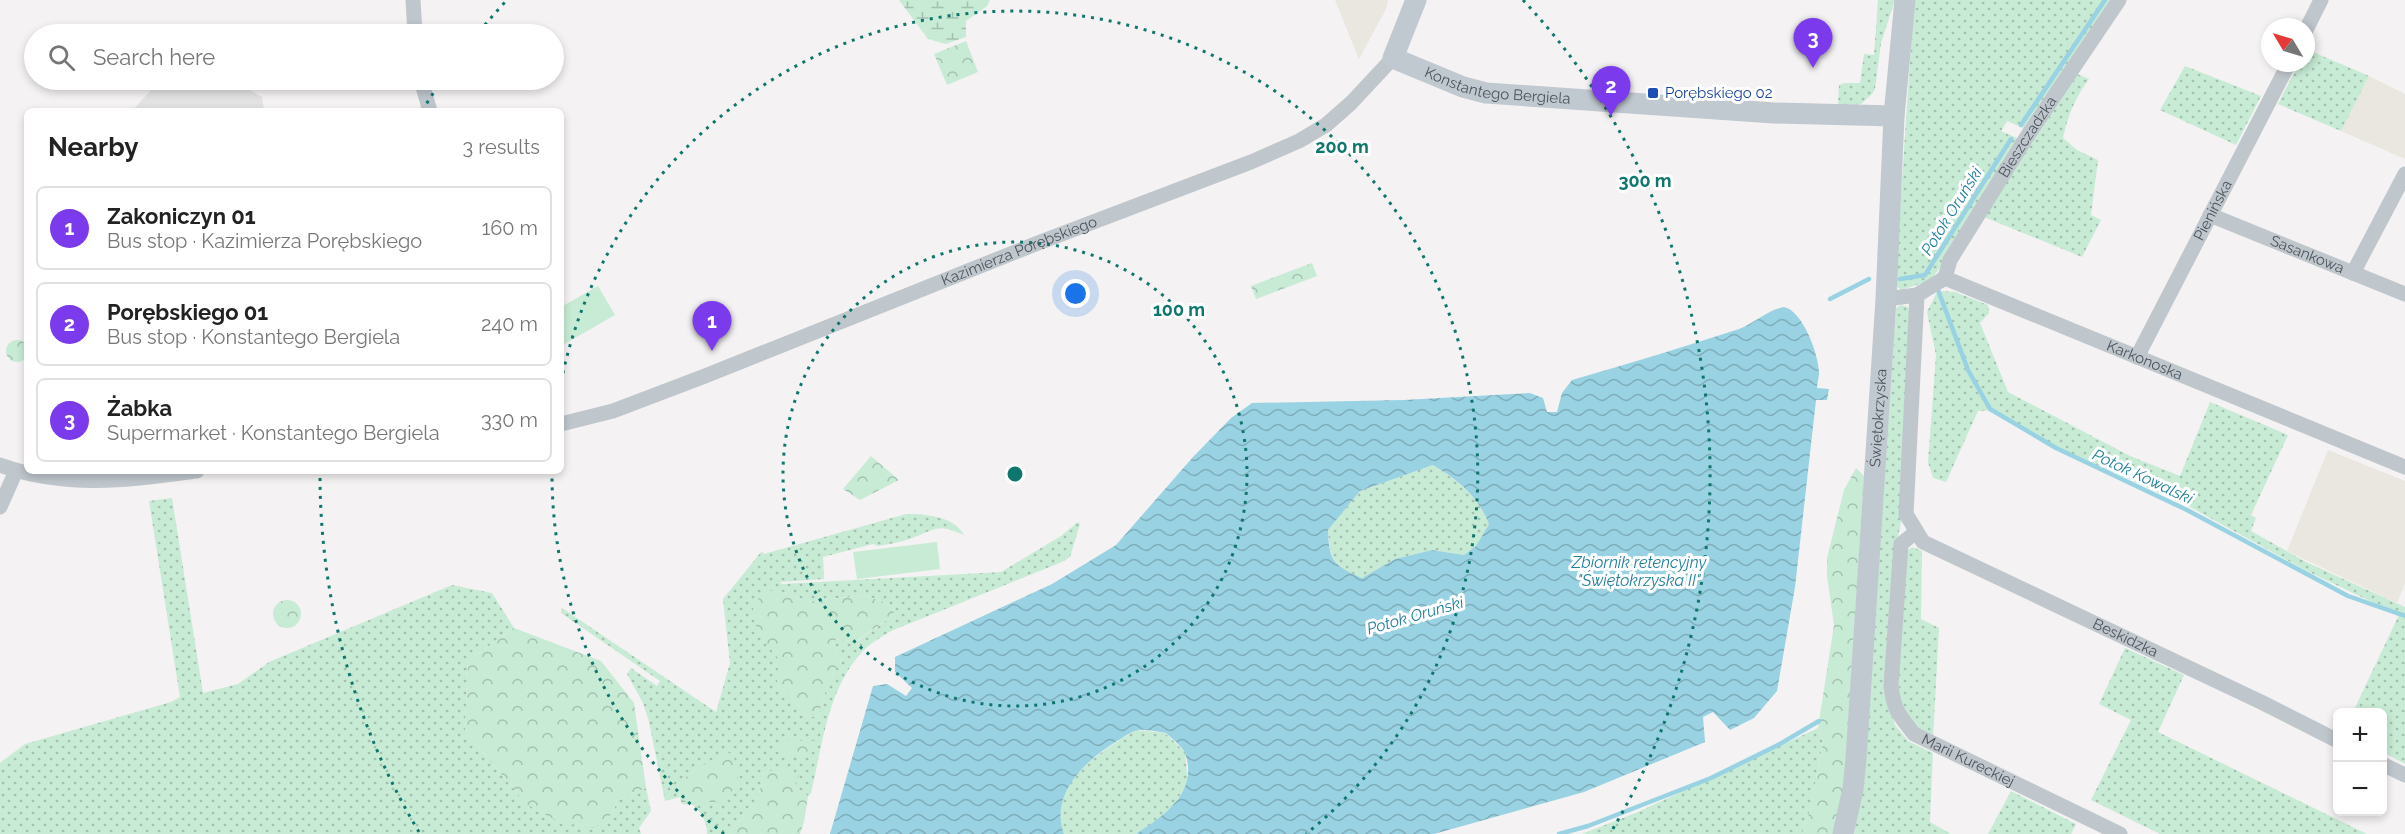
<!DOCTYPE html>
<meta charset="utf-8">
<style>
body{margin:0;font-family:Raleway,sans-serif;background:#f6f6f6;color:#222}
.controls{position:absolute;right:18px;bottom:18px;display:grid;overflow:hidden;border-radius:9px;box-shadow:0 3px 9px #0003}
.controls button{width:54px;height:54px;display:grid;place-items:center;padding:0;border:0;border-bottom:2px solid #e0e0e0;background:#fff;color:#222;font:30px sans-serif}
.compass{position:absolute;left:2261px;top:18px;width:54px;height:54px;border-radius:50%;background:#fff;box-shadow:0 3px 9px #0003;rotate:308deg}
.you{position:absolute;left:1076px;top:294px;width:21px;height:21px;margin:-15px;border:4px solid #fff;border-radius:50%;background:#1a73e8;box-shadow:0 0 0 9px #1a73e833}
.badge{display:grid;place-items:center;width:39px;height:39px;border-radius:50%;background:#7c3aed;color:#fff;font-size:20px;font-weight:700}
.pin{position:absolute;translate:-50% -50px;filter:drop-shadow(0 2px 3px #0008)}
.pin::after{content:'';position:absolute;top:32px;width:21px;height:18px;background:inherit;clip-path:polygon(0 0,100% 0,50% 100%)}
.list{margin:0;padding:0;list-style:none}
h2{display:flex;justify-content:space-between;align-items:center;height:78px;margin:0;padding:0 24px;font-size:26px}
h2 small{font-size:20px;font-weight:400;color:#767676}
.list li{display:grid;grid-template-columns:39px 1fr auto;gap:18px;align-items:center;box-sizing:border-box;height:84px;margin:0 12px 12px;padding:0 12px;border:2px solid #e0e0e0;border-radius:9px}
.list b{display:block;font-size:22px;white-space:nowrap}
.list p{margin:0;font-size:20px;white-space:nowrap;color:#767676}
.list em{font-size:20px;font-style:normal;color:#767676}
.icon{flex:none;width:33px;height:33px;fill:none;stroke:currentColor;stroke-width:2;stroke-linecap:round;stroke-linejoin:round}
.map{position:relative;flex:none;width:2405px;height:834px;overflow:hidden}
.search{position:absolute;background:#fff;box-shadow:0 3px 9px #0003;left:24px;top:24px;width:540px;height:66px;display:flex;align-items:center;gap:15px;box-sizing:border-box;padding:0 21px;border-radius:33px;color:#767676;font-size:22px}
.panel{position:absolute;background:#fff;box-shadow:0 3px 9px #0003;left:24px;top:108px;width:540px;height:366px;border-radius:9px}
.map>svg:first-child{display:block}
.commercial{fill:#eae7e0}
.education{fill:#e4e3e3}
.grass{fill:url(#grass-dots);fill-rule:evenodd}
.forest{fill:url(#forest-crowns)}
.wetland{fill:url(#wetland-marsh)}
.pitch{fill:#c7ebd5}
.water{fill:url(#water-waves);fill-rule:evenodd}
.lines{fill:none;stroke-linecap:round;stroke-linejoin:round}
.stream{stroke:#99d2e2;stroke-width:4.5}
.street{stroke:#bfc6cc;stroke-width:15}
.secondary{stroke:#c0c8d0;stroke-width:21}
.ring{fill:none;stroke:#0f766e;stroke-width:3;stroke-dasharray:3 6}
.transit-dot{fill:#1a4fb4;stroke:#fff;stroke-width:2}
.labels{text-anchor:middle;stroke-width:6;stroke-linejoin:round;paint-order:stroke}
.street-label{font-size:15px;fill:#4c545d;stroke:#fff}
.transit-label{font-size:15px;fill:#164399;stroke:#fff;text-anchor:start}
.water-label{font-size:16px;font-style:italic;fill:#1f809d;stroke:#fff}
.centre{fill:#0f766e;stroke:#fff;stroke-width:3}
.ring-label{font-size:18px;text-anchor:middle;font-weight:bold;fill:#0f766e;stroke:#fff;stroke-width:6;stroke-linejoin:round;paint-order:stroke}
</style>
<div class="map">
<svg width="2405" height="834" viewBox="0 0 2405 834">
<defs>
<pattern id="grass-dots" width="8" height="8" patternUnits="userSpaceOnUse" patternTransform="scale(1.5)"><rect width="8" height="8" fill="#c7ebd5"/><path d="M2 2h.1M6 6h.1" fill="none" stroke="#a4c1b0" stroke-width="1.8" stroke-linecap="round"/></pattern>
<pattern id="forest-crowns" width="20" height="18" patternUnits="userSpaceOnUse" patternTransform="scale(1.5)"><rect width="20" height="18" fill="#c7ebd5"/><path d="M2 6a3 3 0 1 1 6 0M12 15a3 3 0 1 1 6 0" fill="none" stroke="#a4c1b0"/></pattern>
<pattern id="wetland-marsh" width="20" height="14" patternUnits="userSpaceOnUse" patternTransform="scale(1.5)"><rect width="20" height="14" fill="#c7ebd5"/><path d="M1 5h8M5 5V1M11 12h8M15 12V8" fill="none" stroke="#a4c1b0"/></pattern>
<pattern id="water-waves" width="16" height="10" patternUnits="userSpaceOnUse" patternTransform="scale(1.5)"><rect width="16" height="10" fill="#99d2e2"/><path d="M0 5q4-4 8 0t8 0" fill="none" stroke="#7fadba"/></pattern>
</defs>
<rect width="100%" height="100%" fill="#f4f2f2"/>
<!-- commercial -->
<g class="commercial">
<path d="M1335,0H1388L1386,9L1359,59Z"/>
<path d="M2369,76L2405,94V159L2341,131Z"/>
<path d="M2328,450L2405,481V583L2397,603L2287,551Z"/>
</g>
<!-- education -->
<path class="education" d="M160,80H232L262,97L264,111H132Z"/>
<!-- grass -->
<g class="grass">
<path d="M1878,0H1895L1881,43L1875,89L1872,94L1861,104L1838,107L1839,85L1845,83H1860L1864,54L1874,55Z"/>
<path d="M1914,0H2112L2025,129L2007,121L2001,131L2017,138L2018,141L1937,272L1929,281L1901,290L1895,285Z"/>
<path d="M2306,49L2369,76L2341,131L2278,104L2299,63H2306Z"/>
<path d="M2185,66L2261,96L2236,145L2160,110Z"/>
<path d="M2075,73L2089,79C2075,98 2068,115 2063,138L2077,150L2098,160L2091,215L2101,220L2082,257L1984,217Z"/>
<path d="M1942,291L1955,292L1988,305L1989,313L1980,323L2008,392L2130,456L2180,476L2210,402L2288,435L2251,515L2256,518L2251,531L2308,563L2405,607V764L2383,752L2382,712H2353L2399,615L2305,570L2190,507L2048,443L1993,410L1978,411L1946,482L1933,478L1928,462L1936,355L1927,312L1936,294Z"/>
<path d="M1901,305L1908,307L1912,319L1901,522L1896,547L1888,697L1895,725L1908,741L1933,753L1930,822L1951,834H1854L1865,765L1896,308Z"/>
<path d="M1433,465C1460,483 1476,494 1489,524L1476,546L1464,555L1432,550L1395,559L1362,578C1333,565 1330,561 1328,530L1360,491Z"/>
<path d="M172,498L203,693L238,684L269,662L452,585L492,593L514,628L468,661L465,730L526,804L613,813L617,800L646,788L651,811L639,828L641,834H0V763L25,744L171,702L180,697L149,501Z"/>
<path d="M906,514C925,514 954,516 964,535C936,523 937,529 912,538C902,542 889,544 878,546L873,544L823,557L824,579L780,582L782,584L1001,572L1061,536L1078,522L1080,524L1070,557L1062,562L891,631C883,636 874,641 867,647C828,684 823,743 811,793L808,796L794,787L798,774L764,772L758,797L729,834H707C707,822 702,813 693,805L682,804L681,802L689,801L725,752L677,783L680,797L665,801L649,722L643,703L627,674L631,668L657,686L660,681L561,613L562,608L716,712L730,663L723,599L762,551L764,554ZM784,592L806,602L864,595L893,606L894,615L855,642L840,639L833,641L835,653L842,660C830,678 822,696 819,717L807,716L788,693L777,685Z"/>
<path d="M1912,547L1922,551L1921,619L1939,628L1933,738L1916,729L1898,699L1903,554Z"/>
<path d="M2125,648L2184,675L2158,732L2367,834H2160L2091,800L2131,720L2099,704Z"/>
<path d="M1818,728L1823,741L1811,807L1802,834H1582L1638,812Z"/>
<path d="M1136,730L1165,733L1185,752L1188,782L1174,805L1155,822L1136,834H1064C1045,785 1101,751 1136,730Z"/>
<path d="M2011,791L2076,824L2071,834H1988Z"/>
</g>
<!-- forest -->
<g class="forest">
<path d="M966,41L978,72L947,85L934,54Z"/>
<path d="M1312,263L1317,276L1256,299L1251,286Z"/>
<circle cx="17" cy="351" r="11"/>
<path d="M871,456L899,480L860,500L843,489Z"/>
<path d="M1856,468L1864,476L1844,791L1833,834H1802L1811,807L1823,741L1818,728L1834,625L1827,576V558L1844,490Z"/>
<path d="M767,590L784,592L806,602L864,595L893,606L894,615L854,642L840,639L833,641L835,653L842,660C830,678 822,696 819,717L807,716L788,693L777,685L778,658C768,646 748,623 754,605C756,600 763,594 767,590Z"/>
<circle cx="287" cy="614" r="14"/>
<path d="M514,628L601,661L634,703L646,788L617,800L613,813L595,828L559,822L526,804L465,730L468,661Z"/>
<path d="M785,740L815,741L810,758L785,755L780,748Z"/>
<path d="M725,751L733,755C738,767 739,775 736,788L718,802H681L677,783Z"/>
<path d="M783,768L799,774L794,787L808,796L804,822L800,834H729L758,797L764,772Z"/>
</g>
<!-- wetland -->
<path class="wetland" d="M899,0H990L987,6L966,21V37L946,44L928,39Z"/>
<!-- pitch -->
<g class="pitch">
<path d="M598,286L615,315L561,346V307Z"/>
<path d="M937,542L940,569L857,579L853,552Z"/>
</g>
<!-- water -->
<path class="water" d="M1784,307C1803,311 1819,355 1819,373C1819,378 1817,383 1817,388L1829,389L1827,400H1816L1795,587L1777,691L1754,718L1730,730L1713,712L1703,717L1705,742L1584,792L1434,834H1136C1164,816 1199,792 1185,753C1182,746 1171,738 1166,733C1157,732 1146,729 1138,730C1131,731 1123,738 1117,741C1086,760 1049,794 1064,834H830L873,686L887,684L906,696L912,688L895,672V657L1052,584L1116,545L1193,457L1231,418L1252,403L1404,400L1530,393L1543,398L1547,412H1557L1562,393L1572,380C1628,364 1684,347 1739,329C1755,323 1767,310 1784,307ZM1433,465C1459,481 1477,495 1489,524L1476,546L1464,555L1432,550L1395,559L1362,578C1333,565 1329,561 1328,530L1360,491Z"/>
<g class="lines">
<!-- stream -->
<g class="stream">
<path d="M2021,125L2105,0"/>
<path d="M1900,279L1925,275L2011,139"/>
<path d="M1938,290L1968,370L1990,409L2056,448L2187,510L2348,596L2405,616"/>
<path d="M1830,299L1869,279"/>
<path d="M1559,834L1588,826L1711,778L1778,745L1819,721"/>
</g>
<!-- street -->
<g class="street">
<path d="M413,0L415,34"/>
<path d="M2306,30L2321,0"/>
<path d="M421,80L430,111"/>
<path id="s1" d="M2210,215L2405,294"/>
<path d="M2353,273L2405,174"/>
<path id="s2" d="M1945,278L2405,467"/>
<path id="s3" d="M1945,278L1950,260L2026,138L2119,0"/>
<path id="s4" d="M1917,295L1906,514L1923,542L2261,702L2338,741"/>
<path d="M1886,299L1917,295L1945,278"/>
<path id="s5" d="M2137,357L2289,63"/>
<path id="s6" d="M561,424L613,411L705,376L1038,243L1251,162L1299,141L1326,125L1351,103L1393,58"/>
<path d="M0,465C67,489 128,480 197,471"/>
<path d="M0,507L16,471"/>
<path id="s7" d="M1916,532L1901,544L1891,686C1894,711 1899,715 1914,734L2120,834"/>
<path d="M2382,764L2405,775"/>
</g>
<!-- secondary -->
<g class="secondary">
<path id="s8" d="M1416,0L1393,58L1463,87L1486,93L1774,113L1894,116"/>
<path id="s9" d="M1843,834L1853,789L1856,759L1886,299L1894,116L1905,0"/>
</g>
</g>
<!-- distance rings -->
<g class="ring">
<circle cx="1015" cy="474" r="232"/>
<path d="M724 834A463 463 0 0 1 552 474M561 382A463 463 0 1 1 1306 834"/>
<path d="M419 832A695 695 0 0 1 320 474M422 111A695 695 0 0 1 442 80M479 32A695 695 0 0 1 507 0M1523 0A695 695 0 0 1 1611 832"/>
</g>
<!-- markers -->
<rect class="transit-dot" x="1647" y="87" width="12" height="12" rx="3"/>
<g class="labels">
<!-- street labels -->
<g class="street-label">
<text dy="5" stroke="none"><textPath href="#s8" startOffset="172">Konstantego Bergiela</textPath></text>
<text dy="5" stroke="none"><textPath href="#s3" startOffset="164">Bieszczadzka</textPath></text>
<text dy="5" stroke="none"><textPath href="#s5" startOffset="165">Pienińska</textPath></text>
<text dy="5" stroke="none"><textPath href="#s6" startOffset="490">Kazimierza Porębskiego</textPath></text>
<text dy="5" stroke="none"><textPath href="#s1" startOffset="105">Sasankowa</textPath></text>
<text dy="5" stroke="none"><textPath href="#s2" startOffset="216">Karkonoska</textPath></text>
<text dy="5" stroke="none"><textPath href="#s9" startOffset="418">Świętokrzyska</textPath></text>
<text dy="5" stroke="none"><textPath href="#s4" startOffset="476">Beskidzka</textPath></text>
<text dy="5" stroke="none"><textPath href="#s7" startOffset="276">Marii Kureckiej</textPath></text>
</g>
<!-- transit labels -->
<g class="transit-label">
<text x="1665" y="98">Porębskiego 02</text>
</g>
<!-- water labels -->
<g class="water-label">
<text transform="translate(1951 211) rotate(-58)" y="6">Potok Oruński</text>
<text transform="translate(2143 476) rotate(25)" y="6">Potok Kowalski</text>
<text x="1639" y="568">Zbiornik retencyjny<tspan x="1639" dy="18">"Świętokrzyska II"</tspan></text>
<text transform="translate(1415 615) rotate(-16)" y="6">Potok Oruński</text>
</g>
</g>
<circle cx="1015" cy="474" r="9" class="centre"/>
<g class="ring-label">
<text x="1342" y="153">200 m</text>
<text x="1645" y="187">300 m</text>
<text x="1179" y="316">100 m</text>
</g>
</svg>
<div class="controls">
<button>+</button>
<button>−</button>
</div>
<svg class="compass" viewBox="-18 -18 36 36"><path d="M0-13l5 13h-10z" fill="#e53935"/><path d="M0 13l5-13h-10z" fill="#767676"/></svg>
<div class="you"></div>
<div class="pin badge" style="left:712px;top:351px">1</div>
<div class="pin badge" style="left:1611px;top:116px">2</div>
<div class="pin badge" style="left:1813px;top:68px">3</div>
<div class="search"><svg class="icon" aria-label="search" viewBox="0 0 24 24"><circle cx="10" cy="10" r="6"/><path d="M15 15l6 6"/></svg>Search here</div>
<section class="panel">
<h2>Nearby<small>3 results</small></h2>
<ul class="list">
<li><span class="badge">1</span><div><b>Zakoniczyn 01</b><p>Bus stop · Kazimierza Porębskiego</p></div><em>160 m</em></li>
<li><span class="badge">2</span><div><b>Porębskiego 01</b><p>Bus stop · Konstantego Bergiela</p></div><em>240 m</em></li>
<li><span class="badge">3</span><div><b>Żabka</b><p>Supermarket · Konstantego Bergiela</p></div><em>330 m</em></li>
</ul>
</section>
</div>
